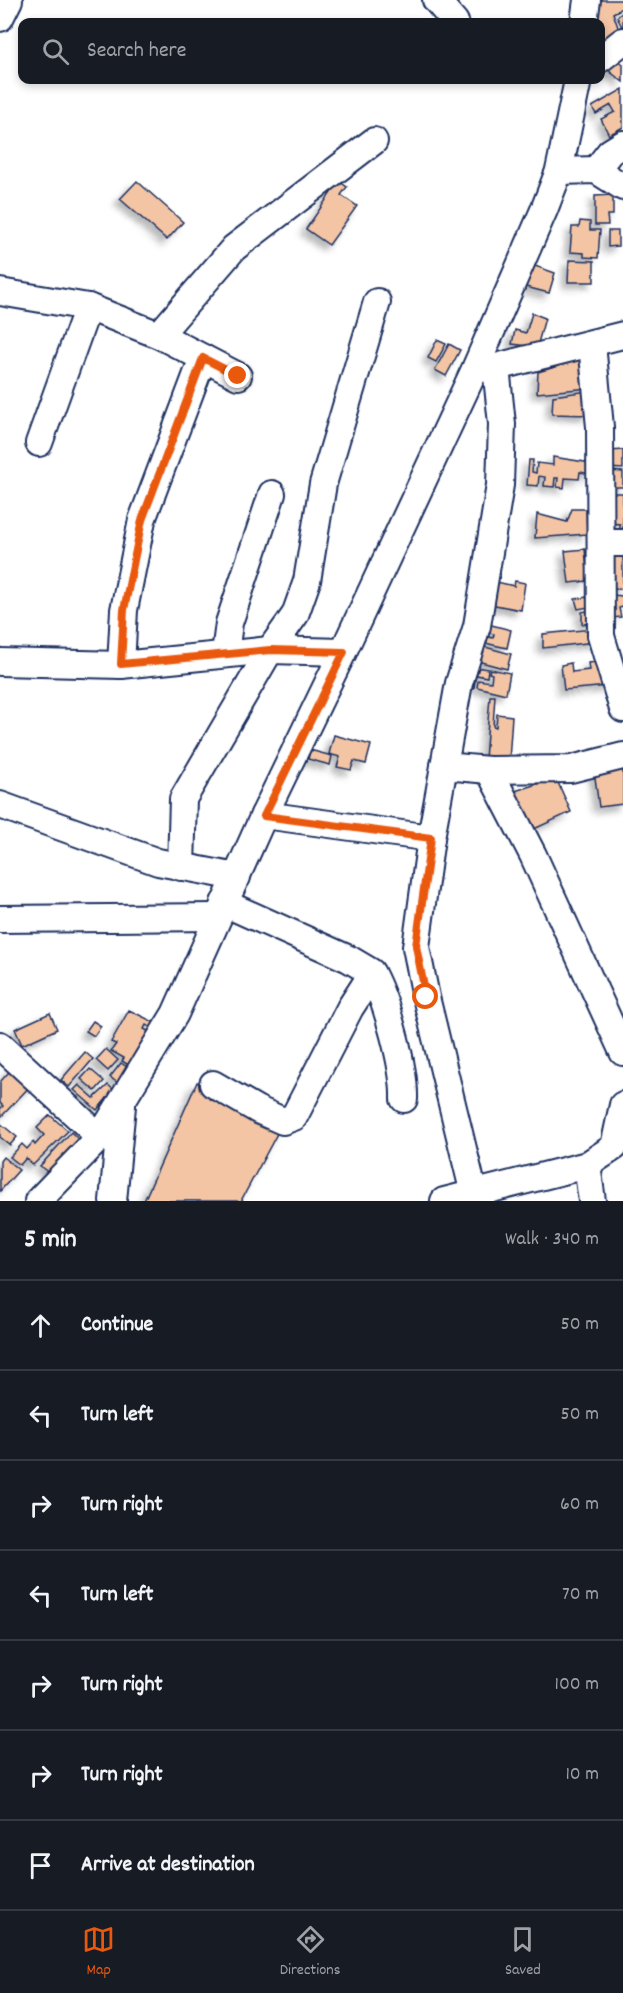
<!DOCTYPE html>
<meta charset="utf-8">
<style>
body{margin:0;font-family:Dekko,sans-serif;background:#20242c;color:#f1f3f6}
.stop{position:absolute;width:18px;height:18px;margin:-14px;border:4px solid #ea580c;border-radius:50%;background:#fff}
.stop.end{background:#ea580c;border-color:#fff;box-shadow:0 2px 6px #0008}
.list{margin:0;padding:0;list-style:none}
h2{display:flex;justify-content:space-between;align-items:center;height:78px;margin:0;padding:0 24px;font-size:26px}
h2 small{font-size:20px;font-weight:400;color:#9ea1a6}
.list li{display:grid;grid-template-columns:39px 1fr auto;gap:18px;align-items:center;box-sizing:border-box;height:90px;padding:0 24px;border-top:2px solid #363941}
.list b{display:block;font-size:22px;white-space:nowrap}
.list em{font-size:20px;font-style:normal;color:#9ea1a6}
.icon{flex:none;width:33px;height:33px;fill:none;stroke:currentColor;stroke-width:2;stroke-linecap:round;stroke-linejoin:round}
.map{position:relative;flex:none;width:623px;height:1201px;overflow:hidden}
.search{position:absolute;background:#171b24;box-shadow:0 3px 9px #0003;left:18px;right:18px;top:18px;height:66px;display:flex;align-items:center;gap:15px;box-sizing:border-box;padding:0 21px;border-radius:12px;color:#9ea1a6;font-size:22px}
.sheet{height:708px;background:#171b24}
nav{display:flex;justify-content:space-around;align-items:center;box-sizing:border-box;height:84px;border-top:2px solid #363941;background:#171b24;font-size:16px;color:#9ea1a6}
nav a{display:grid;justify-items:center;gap:3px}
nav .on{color:#ea580c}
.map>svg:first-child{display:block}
.building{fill:#f4c5a4;stroke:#1b2f5e;stroke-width:1.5;filter:url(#shadow)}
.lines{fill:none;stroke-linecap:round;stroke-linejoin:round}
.minor-casing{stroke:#1b2f5e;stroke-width:30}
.minor{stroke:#fff;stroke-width:26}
.route{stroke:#ea580c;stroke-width:8}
</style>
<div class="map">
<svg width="623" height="1201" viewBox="0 0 623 1201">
<defs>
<filter id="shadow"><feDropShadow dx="-5.5" dy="5.5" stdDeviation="3" flood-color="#0004"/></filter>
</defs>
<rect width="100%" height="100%" fill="#fff"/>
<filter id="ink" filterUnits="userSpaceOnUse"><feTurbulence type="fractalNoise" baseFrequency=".0167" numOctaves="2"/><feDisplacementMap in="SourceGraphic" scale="12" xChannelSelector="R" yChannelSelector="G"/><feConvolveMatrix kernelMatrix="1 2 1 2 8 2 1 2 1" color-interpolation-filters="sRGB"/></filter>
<g filter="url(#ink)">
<!-- building -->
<g class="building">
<path d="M602,0H623V8L613,13L620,33L608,43L600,41V22H595L597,3Z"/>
<path d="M623,12V29L617,17Z"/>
<path d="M616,58L623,64V82L604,67Z"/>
<path d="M623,89V127L609,135L601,119L615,112L611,105L596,114L592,107Z"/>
<path d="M137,181L183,222L167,240L120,199Z"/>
<path d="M339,181L347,187L341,195L357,206L329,245L306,229Z"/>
<path d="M613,195V215H607L608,225H595V196Z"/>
<path d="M580,221L590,222V230H600L598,258L584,257V253L570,252L572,227H579Z"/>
<path d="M608,231H618V246L608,247Z"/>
<path d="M569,260L594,261V282H568Z"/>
<path d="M535,261V266L555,273L549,293L522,286Z"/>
<path d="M532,313L545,318L537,347L512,344L515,330L526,333Z"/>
<path d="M437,340L446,344L436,362L428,358Z"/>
<path d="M449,344L460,350L446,376L435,370Z"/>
<path d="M589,357V388L537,393L538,372Z"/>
<path d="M588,391L589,415L552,414L553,396Z"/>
<path d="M623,450V469L609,468L610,451Z"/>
<path d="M553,457L591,463L590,474L580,472L579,479L565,478L564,488L557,487L558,478H555L554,487L544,486L545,477L539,476L538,486L527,485L529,460H533L532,472L536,473L537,463L553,465Z"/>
<path d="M608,471L623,472V487H607Z"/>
<path d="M608,493H623V535L608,529H620V524L608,523Z"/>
<path d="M572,509H586L587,534L535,538L537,514L567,522Z"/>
<path d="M585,549L588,581L569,583L565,551Z"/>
<path d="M610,554H623V589H612Z"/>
<path d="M515,581L525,583L521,610L485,603L497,582L514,586Z"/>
<path d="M612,595L623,596V607L619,608L621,617L612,618Z"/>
<path d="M586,597L589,607L578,609L575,599Z"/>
<path d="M591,610L593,623L582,624V612Z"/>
<path d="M480,622L511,630L507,648L476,641L477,635L493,638L494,634L478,630Z"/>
<path d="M593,629L595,642L543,648V634Z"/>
<path d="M474,644L511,654L507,669L470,659Z"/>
<path d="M606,661L609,686L564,690L561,665L571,663L572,672L589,670L588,663Z"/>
<path d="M469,666L488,669L487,677L476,675L474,688L462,686Z"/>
<path d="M490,669L510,673L506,694L477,687L478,680L491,682L492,674L489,673Z"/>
<path d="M490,696H495L493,726L496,727L497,714L512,716L509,761L485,759Z"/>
<path d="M334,735L371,745L366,764L354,761L351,770L337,767L340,757L329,754Z"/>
<path d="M310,750L332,756L330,765L308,759Z"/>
<path d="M623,765V804L599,807L594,770Z"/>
<path d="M556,778L571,812L532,830L515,791Z"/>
<path d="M129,1010L160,1025L157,1031L146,1025L144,1029L155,1035L135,1069L122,1061L124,1058L111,1051L116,1044L111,1042Z"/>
<path d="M50,1013L57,1029L22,1045L15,1029Z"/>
<path d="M93,1021L101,1026L94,1036L86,1031Z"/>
<path d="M106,1049L118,1060L108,1071L96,1060Z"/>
<path d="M85,1052L93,1059L69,1087L61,1080Z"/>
<path d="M121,1063L130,1069L119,1084L110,1077Z"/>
<path d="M16,1064L35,1081L2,1116L0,1114V1109L3,1106L0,1103V1082Z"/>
<path d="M90,1069L104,1081L95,1091L81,1079Z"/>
<path d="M197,1082L280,1128L242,1199L243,1201H144Z"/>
<path d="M79,1085L94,1098L108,1085L114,1090L97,1110L74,1090Z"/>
<path d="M50,1115L68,1131L33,1165L26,1158L20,1165L10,1157L22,1144L27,1149L33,1142L35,1145L44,1135L37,1128Z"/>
<path d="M0,1123L17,1137L10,1145L0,1137Z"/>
<path d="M71,1132L80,1141L50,1174L40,1166Z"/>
<path d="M3,1157L19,1170L0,1191V1161Z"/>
</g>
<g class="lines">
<defs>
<g id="minor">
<path d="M436,0L455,22"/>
<path d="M0,18L9,0"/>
<path d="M584,22L587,0"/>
<path d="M600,59L623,41"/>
<path d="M596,170L610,152L623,144"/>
<path d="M559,171L596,170L623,187"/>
<path d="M0,292L88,307L159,335L238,376"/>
<path d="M159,335L234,248L374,141"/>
<path d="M592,344L600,427L601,636L623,709"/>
<path d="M480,369L496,367L623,335"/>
<path d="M39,443L88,307"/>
<path d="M601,543H623"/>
<path d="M225,654L229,623L272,494"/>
<path d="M0,662L121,665L270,650L343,652"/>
<path d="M121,665L124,610L142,520L203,358"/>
<path d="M444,766L489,770L571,769L623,756"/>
<path d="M489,770L533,855L623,1052"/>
<path d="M0,805L158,862L237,877"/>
<path d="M264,815L431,838"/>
<path d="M181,867L183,799L270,650L295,615L307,581L323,484L377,302"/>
<path d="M0,919L218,917"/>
<path d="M372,974C387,1002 405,1068 404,1099"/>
<path d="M0,1045L100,1137"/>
<path d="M213,1084L258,1110L283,1121L294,1117L350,1008L372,974L371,972L349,959L224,903"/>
<path d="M587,1165L592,1201"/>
<path d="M474,1194L426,997L416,947L431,838L459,683L477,626L500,485L502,424L496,367"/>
<path d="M38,1201L100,1137L175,1014L264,815L343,652L475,369L544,210L559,171L578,80"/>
<path d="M113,1201L122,1106"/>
<path d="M444,1201L587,1165L614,1147L623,1105"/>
</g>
</defs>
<!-- minor casing -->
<use href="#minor" class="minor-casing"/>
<!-- minor -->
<use href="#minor" class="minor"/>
</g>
</g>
<g class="lines" filter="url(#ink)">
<!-- route -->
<path class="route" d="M238,376L203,358L142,520L124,610L121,664L270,650L344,652L264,816L431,838L416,946L426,997"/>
</g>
</svg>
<div class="stop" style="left:426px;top:997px"></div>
<div class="stop end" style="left:238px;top:376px"></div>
<div class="search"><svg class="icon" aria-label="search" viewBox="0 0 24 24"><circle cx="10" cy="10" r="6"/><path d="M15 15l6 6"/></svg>Search here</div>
</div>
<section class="sheet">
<h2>5 min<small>Walk · 340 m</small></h2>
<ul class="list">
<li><svg class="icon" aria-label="ahead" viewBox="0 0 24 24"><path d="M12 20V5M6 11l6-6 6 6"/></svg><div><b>Continue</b></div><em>50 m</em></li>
<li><svg class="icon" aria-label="left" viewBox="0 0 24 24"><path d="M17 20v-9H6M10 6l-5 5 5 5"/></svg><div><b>Turn left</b></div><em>50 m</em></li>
<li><svg class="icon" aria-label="right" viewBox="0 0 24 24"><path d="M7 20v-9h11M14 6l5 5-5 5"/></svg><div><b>Turn right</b></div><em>60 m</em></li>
<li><svg class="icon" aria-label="left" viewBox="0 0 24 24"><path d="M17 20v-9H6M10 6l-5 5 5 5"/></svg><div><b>Turn left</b></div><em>70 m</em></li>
<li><svg class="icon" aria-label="right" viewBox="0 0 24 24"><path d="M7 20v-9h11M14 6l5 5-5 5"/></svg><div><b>Turn right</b></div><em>100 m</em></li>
<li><svg class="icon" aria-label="right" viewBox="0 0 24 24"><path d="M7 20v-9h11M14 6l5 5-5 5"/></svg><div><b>Turn right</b></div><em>10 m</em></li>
<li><svg class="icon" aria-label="arrive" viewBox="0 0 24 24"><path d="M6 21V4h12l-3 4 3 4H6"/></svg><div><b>Arrive at destination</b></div></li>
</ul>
</section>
<nav>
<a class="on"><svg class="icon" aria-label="map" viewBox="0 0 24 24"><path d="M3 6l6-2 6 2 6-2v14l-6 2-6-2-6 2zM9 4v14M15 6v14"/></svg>Map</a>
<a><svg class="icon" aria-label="directions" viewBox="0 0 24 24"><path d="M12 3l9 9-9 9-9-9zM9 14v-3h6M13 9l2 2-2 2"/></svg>Directions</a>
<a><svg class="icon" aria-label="saved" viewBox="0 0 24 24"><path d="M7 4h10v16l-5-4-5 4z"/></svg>Saved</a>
</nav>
